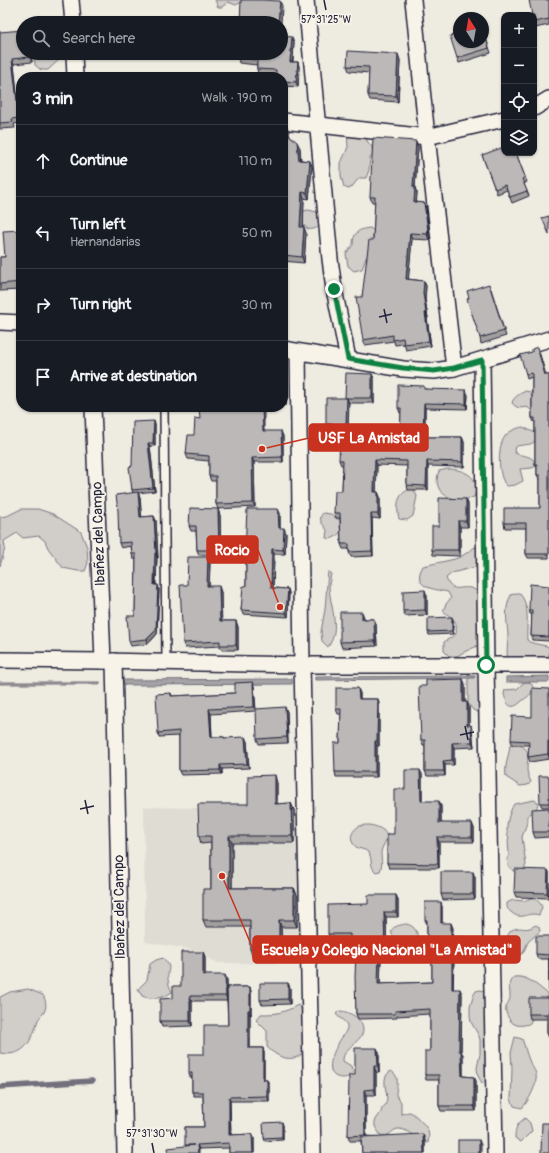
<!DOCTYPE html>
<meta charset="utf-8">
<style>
body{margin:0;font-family:Pangolin,sans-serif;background:#20242c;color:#f1f3f6}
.controls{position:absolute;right:12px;top:12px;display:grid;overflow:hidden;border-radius:8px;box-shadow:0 1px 3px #0004}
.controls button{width:36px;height:36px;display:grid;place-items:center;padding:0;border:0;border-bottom:1px solid #363941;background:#171b24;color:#f1f3f6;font:20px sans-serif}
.compass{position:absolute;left:453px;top:12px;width:36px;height:36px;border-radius:50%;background:#171b24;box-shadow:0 1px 3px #0004;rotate:349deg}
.stop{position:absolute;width:12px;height:12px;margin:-9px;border:3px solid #0b8043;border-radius:50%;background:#fff}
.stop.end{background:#0b8043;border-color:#fff;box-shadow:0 1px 4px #0008}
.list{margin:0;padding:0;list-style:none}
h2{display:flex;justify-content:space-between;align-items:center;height:52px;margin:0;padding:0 16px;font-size:17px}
h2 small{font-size:13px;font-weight:400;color:#9ea1a6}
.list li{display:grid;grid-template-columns:26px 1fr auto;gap:12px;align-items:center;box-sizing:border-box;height:72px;padding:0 16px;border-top:1px solid #363941}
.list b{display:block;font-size:15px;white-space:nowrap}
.list p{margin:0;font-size:13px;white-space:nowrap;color:#9ea1a6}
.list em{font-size:13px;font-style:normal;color:#9ea1a6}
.icon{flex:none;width:22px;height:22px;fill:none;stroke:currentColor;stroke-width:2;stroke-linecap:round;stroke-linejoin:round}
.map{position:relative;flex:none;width:549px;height:1153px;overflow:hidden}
.search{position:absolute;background:#171b24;box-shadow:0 1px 3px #0004;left:16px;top:16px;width:272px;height:44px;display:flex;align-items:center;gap:10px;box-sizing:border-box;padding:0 14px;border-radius:22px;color:#9ea1a6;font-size:15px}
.panel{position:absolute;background:#171b24;box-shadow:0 1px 3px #0004;left:16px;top:72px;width:272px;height:340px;border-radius:16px}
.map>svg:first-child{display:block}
.built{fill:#dfdcd4}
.green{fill:#d1cdc9;stroke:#7a7882}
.water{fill:#a6a3a6;stroke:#716f7b}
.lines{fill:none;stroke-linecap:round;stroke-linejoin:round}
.stream{stroke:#716f7b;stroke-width:5.5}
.service-casing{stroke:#22223b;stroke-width:10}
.minor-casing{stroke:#22223b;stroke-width:18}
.service{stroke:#f7f3e8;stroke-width:7}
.minor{stroke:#f7f3e8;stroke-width:15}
.wall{fill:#a19e9d;stroke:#22223b}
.shaded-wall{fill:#838180;stroke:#22223b}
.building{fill:#bbb8b7;stroke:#22223b}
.route{stroke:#0b8043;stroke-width:5}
.ticks{fill:none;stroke:#22223b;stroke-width:1.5}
.labels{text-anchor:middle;stroke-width:3.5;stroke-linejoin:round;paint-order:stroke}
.street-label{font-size:14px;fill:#22223b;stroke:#f7f3e8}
.ticks-label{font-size:10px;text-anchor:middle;fill:#22223b;stroke:#f7f3e8;stroke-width:3.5;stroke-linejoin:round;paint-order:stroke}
.leader{fill:none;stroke:#c8321e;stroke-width:1.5}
.callout-dot{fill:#c8321e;stroke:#f7f3e8;stroke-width:1.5}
.callout{fill:#c8321e;stroke:#c8321e;stroke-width:1.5}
.callout-label{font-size:15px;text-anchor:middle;font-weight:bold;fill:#fff}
</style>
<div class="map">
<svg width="549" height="1153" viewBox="0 0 549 1153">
<rect width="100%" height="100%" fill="#eeebe1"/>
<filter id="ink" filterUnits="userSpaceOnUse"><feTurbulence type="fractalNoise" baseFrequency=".025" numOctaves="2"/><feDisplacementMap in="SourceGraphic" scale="8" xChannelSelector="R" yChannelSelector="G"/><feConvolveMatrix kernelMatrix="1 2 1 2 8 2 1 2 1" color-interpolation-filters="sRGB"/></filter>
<g filter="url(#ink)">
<!-- built -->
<path class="built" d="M144,807L299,810L301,964L218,963L189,949L145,942Z"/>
<!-- green -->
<g class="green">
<path d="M215,0H245L236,5L228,2L222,7H218Z"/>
<path d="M34,53H60L62,57L48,70H41L35,65Z"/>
<path d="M347,131L366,133L367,141L372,147L373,155L370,158L369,170L366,178H359L351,188L348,189L344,187L341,176V163L348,147Z"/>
<path d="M308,210L317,212L322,215L321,224C319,226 316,229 313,229C303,232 300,217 304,211Z"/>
<path d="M370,228L373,230L378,235L366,258L362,269L354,271L348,266L346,254L348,251L353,245C353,233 358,229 370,228Z"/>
<path d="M526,391L534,393L536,414L527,407C521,408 517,409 512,403C513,397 521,393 526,391Z"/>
<path d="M523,427L533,432L540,431C533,447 533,443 517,446L514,449L515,453C523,457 534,454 536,466L532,468L520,469L523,481L515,485L507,486C498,479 497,448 504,438C507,432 516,428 523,427Z"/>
<path d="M447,469C464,469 482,477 474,497C455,504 430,495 439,471Z"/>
<path d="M413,488L417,496L413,516L407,520L399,519C396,504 397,493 413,488Z"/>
<path d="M21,509H38L53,514L81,532L87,547L88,563L85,571H78L63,568L48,548L45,541L39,536L23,538L17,533L4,541L5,548L0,566V517L7,516Z"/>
<path d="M323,513L331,514L337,519H341L345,525C340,532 336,541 326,538L327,530C323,524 317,520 323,513Z"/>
<path d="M475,547L481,552L475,567L452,573L446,578C452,594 458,586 471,588C475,589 479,593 483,595L484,643L464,652L457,656H449L444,651V642L456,634C458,620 453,619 443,611L446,604L451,598L448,592C432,589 411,587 423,566L455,559L462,556Z"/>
<path d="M328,571L331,574C330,578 330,581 329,584C329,605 342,628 328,647L322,641L321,632L325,609Z"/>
<path d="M516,593H519C531,605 526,625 527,640C533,645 542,644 549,647V660L535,657L508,660C506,652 508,644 508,635C507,621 504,608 511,595Z"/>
<path d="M475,673L478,674L485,679L482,709L478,712L473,710L468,703V676L471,674Z"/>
<path d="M525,682H529L532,685C533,687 533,688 532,691C531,695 526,698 523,700C512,711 507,707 504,694L505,690L517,689L522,684Z"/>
<path d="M513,743C531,747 528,754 527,769C527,773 529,778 531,782L528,785L520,786L506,777C504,767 509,756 510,745Z"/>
<path d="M534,800L538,802C538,809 533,812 527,816V823L522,837L526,865L524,869L517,872L513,871L508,866L507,859L509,855L508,840L509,838C504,830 509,812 514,804Z"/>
<path d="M369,825C377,826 389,830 386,840C384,845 382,847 381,852C381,859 383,864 380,871L376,872C369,867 373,857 368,852C365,849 359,849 356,847C348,840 351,830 360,826C363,825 366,825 369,825Z"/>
<path d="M531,898C537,899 540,902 542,907L539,915C527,911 522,922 511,912C507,909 507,908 507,903L513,900L524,901Z"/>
<path d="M406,924C413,925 418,931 418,939C418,941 416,943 416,946C416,950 417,951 414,955C408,953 406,946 401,942C399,939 395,939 393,936C387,927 400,925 406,924Z"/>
<path d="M536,925L539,927L540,931L528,942L523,953L520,955C510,954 504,948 507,938C508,935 509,932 512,930C519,926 524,930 530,928C532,927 534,926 536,925Z"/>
<path d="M163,958C173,968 167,968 168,979C168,983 170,988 172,992C162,999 152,1000 142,996L138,989L147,980L150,964L156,960Z"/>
<path d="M514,977C528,975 537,986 547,993C549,1002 541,1004 534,1007C533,1012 533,1019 530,1023C529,1024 526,1025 524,1025C515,1027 509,1022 506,1012C504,1005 511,1002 510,995C510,988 507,982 514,977Z"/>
<path d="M28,989L43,995C45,999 47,1005 45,1010C44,1014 40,1016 38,1020C32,1040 25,1058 0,1053V997L10,992Z"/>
<path d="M480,990L484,991L486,994L487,1031L485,1043L488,1058V1080L486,1084L482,1083L478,1076L477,1068L480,1054V1040L479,1036L471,1022L470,1015V1007L474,994L476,991Z"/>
<path d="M298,1005L304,1011L308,1048C296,1064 280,1060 267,1047V1031L256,1020L261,1014C277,1014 283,1013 298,1005Z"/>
<path d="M339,1011C346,1011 355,1015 359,1020C374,1040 342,1044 343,1061L351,1066L353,1073C350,1077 346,1078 342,1078C323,1077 332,1054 338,1044C340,1039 346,1033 347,1028C348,1021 339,1019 336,1014Z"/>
<path d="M515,1037L522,1039C525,1046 526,1053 529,1060C530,1065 535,1069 536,1074C538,1084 528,1102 522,1108L514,1106L511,1099L512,1068L511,1053Z"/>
<path d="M391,1071C401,1077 396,1086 396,1095L401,1102V1114C403,1114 407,1112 410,1112C414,1113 426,1126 428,1130C429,1134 429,1139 428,1143H424C416,1139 409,1130 400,1129C391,1128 392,1138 380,1135C379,1132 376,1129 375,1126C373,1119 382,1115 382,1108C395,1100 376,1080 391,1071Z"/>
<path d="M525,1118L530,1123L532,1131L521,1142L515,1138C515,1128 517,1124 525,1118Z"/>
</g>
<!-- water -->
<g class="water">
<path d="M475,676L474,678L315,680V677Z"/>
<path d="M549,676V682H506V677Z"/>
<path d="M292,679V684L124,685L123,680Z"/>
<rect x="0" y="682" width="100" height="2"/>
</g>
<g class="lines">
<!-- stream -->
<path class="stream" d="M0,1087L92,1081"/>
<defs>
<path id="service" d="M164,407L166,662"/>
<g id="minor">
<path d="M71,0L73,23"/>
<path d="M306,0L330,259L334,289L348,359"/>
<path d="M413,0L427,137L454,368"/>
<path d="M74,53L75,77"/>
<path d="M534,108L549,99"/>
<path d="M283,121L427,137L504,119"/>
<path d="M0,322L21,323"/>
<path d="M283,349L403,369L434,371L454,368L549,339"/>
<path d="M298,352L302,665L313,1153"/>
<path d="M482,360L486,665L495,1153"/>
<path d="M93,407L103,661"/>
<path d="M0,660L103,661L302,665H549"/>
<path d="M114,661L125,1153"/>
</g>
</defs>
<!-- service casing -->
<use href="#service" class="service-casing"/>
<!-- minor casing -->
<use href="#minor" class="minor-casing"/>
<!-- service -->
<use href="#service" class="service"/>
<!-- minor -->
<use href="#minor" class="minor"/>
</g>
<!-- wall -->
<g class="wall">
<path d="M549,0V25L535,28L534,25V15Z"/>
<path d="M483,29L491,53L459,63L457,58Z"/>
<path d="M0,32L31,53L32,62L14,64L20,123L14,124L15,128L0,129Z"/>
<path d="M294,42L293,62H298L299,67L298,87L283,86V77L276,75L258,74L257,69V65L239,63L238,57Z"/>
<path d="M400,60L398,102L370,100L368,95L369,73L349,71L347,66Z"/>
<path d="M283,124L289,131V134L300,148L301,160L310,161L312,167L309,199L304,198L303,227L306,233L304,263L283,261Z"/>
<path d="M416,141L418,147L415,188L417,193L416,202L424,203L426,208L429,236V240L412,239L408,279L424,281L426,286L425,299L428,318H427L431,346L406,350L404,344L395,345L394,341L365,345L363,340L362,297L373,240L375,202H372L370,197Z"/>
<path d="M516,153L527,182L524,184L529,196L512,203L507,190L497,194L482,155Z"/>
<path d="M21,230V290L0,291V257H5Z"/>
<path d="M491,289L506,336L481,344L480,338Z"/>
<path d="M539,351L546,375H549V558H528L526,554V528H505L504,523L540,508V479H539L537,475V468L535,464V422H534L532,418V377L527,379L526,374Z"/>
<path d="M283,355H286L287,360L286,405H283Z"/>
<path d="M372,374L374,379V403H348V430H328L326,424L345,398Z"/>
<path d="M425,389L468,395L467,409L425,408V437H462L464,442V467L428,466V490H408L407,485V466L377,465L376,492H378L380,497V519L372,518L373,556L351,557L349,552V549H343L341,544L340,518H336L334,513L342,491L343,465H341L339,460L368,443V446H400L401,413H400L398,408Z"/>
<path d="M154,421L155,425V446H150L155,491L138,493L140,497L141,517L154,516L156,521L158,558H157L156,585H158L159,590L157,634L148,644L131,646L129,641L135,616L136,559H133L132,554L131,546L121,548L119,543L133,493L132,490V466Z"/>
<path d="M264,431L283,436V462H254L255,507L218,509L216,504V481H211L209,476V461L188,459L186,454L194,435Z"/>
<path d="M466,499L468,504V527H460V556L433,555L432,550L439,526Z"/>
<path d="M280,513V528L286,533L285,554H274L273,588L288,589L289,593L288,617L243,614L241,610L246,586V553L245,551Z"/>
<path d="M220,515L221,555H199L197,550L196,531H191L189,526Z"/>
<path d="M208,557L210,562L209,586L221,592V621H236L238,627V650H222L220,646L185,648L183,643L187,585Z"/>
<path d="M549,586V641L532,640L531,636L532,614H530L529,610Z"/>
<path d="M427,596V615L405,616L403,611Z"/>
<path d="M364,617V619H374L376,624L377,646L342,648L340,642Z"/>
<path d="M453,620V634L429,635L428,632Z"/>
<path d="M463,679L465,684V702H467L469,707V725L472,730L474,747L454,748V765H445V776H427L425,771V745H423L421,740L426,686Z"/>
<path d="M254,686L256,711L211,714L212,737H224V738L247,741L249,768L222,769V774L181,775L179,771V736L159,737L158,733L171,693L172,696L235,693Z"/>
<path d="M549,689V759L530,762L528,757L529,745H512L511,740L532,717Z"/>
<path d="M360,693V699H378L379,704V746H377V777H336L335,772L340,743L341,714H338L336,709Z"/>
<path d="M285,707L287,712L288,743L259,744L257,739Z"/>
<path d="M422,774V801L441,806V823L474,828V842H439V868H389L387,863L405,789Z"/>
<path d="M549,776V807H542L540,803Z"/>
<path d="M277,783V804L291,803L294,810V843H232V888H294L297,895V927H281L282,947H276V956H252L250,949V927H206L203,920L211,889V843L201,844L199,836L248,804Z"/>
<path d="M549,808V837L535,838L533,832Z"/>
<path d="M549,872V898L516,897L514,892Z"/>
<path d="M475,877V899L443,900L441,894Z"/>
<path d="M396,895L398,900V917H386L387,958H381L380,984L432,982V958H429L427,954V924L425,920L441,902L442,907V923L453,928L452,937L467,942V958H454L453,989L462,994L461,1051L463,1055V1076L474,1077L476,1081V1111H441L439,1106V1080H426L425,1075L430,1051V1014L397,1016V1018L358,1019L356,1014V958H352L350,953V939H330L328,934L368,904Z"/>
<path d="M549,936V1038L547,1033V1019H530L529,1014L549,998V959H538L536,954Z"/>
<path d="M203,952L205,957V975L227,980V987H250L251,992V1015H250V1048H263L264,1053V1080H267L269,1084V1101H230L231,1135L252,1134L254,1138V1153H229V1148L199,1149L186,1146L185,1127H204L203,1096H194L192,1092V1077H190L189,1073L228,1025L227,1001H192V1026L162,1027L160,1021L173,998Z"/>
<path d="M288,983L290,988V1004L262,1005L260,1000Z"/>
<path d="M377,1048L379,1053V1072H376V1095H366V1136L425,1140V1153H362L361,1141H350L348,1136L355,1075Z"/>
<path d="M283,1125V1140L265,1141L264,1138Z"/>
</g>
<!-- shaded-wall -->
<g class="shaded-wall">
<path d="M280,1L282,6L281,23H278Z"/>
<path d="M292,37L294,42L292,67L290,62Z"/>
<path d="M29,53H31L32,62L30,57Z"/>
<path d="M398,54L400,60L398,102L396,96Z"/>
<path d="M12,59L14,64L20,123L19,118Z"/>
<path d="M298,62L299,67L298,87L296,82Z"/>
<path d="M286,125L289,131L288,138L286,132Z"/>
<path d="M416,141L418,147L415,188L417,193L416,207L414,202L413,187Z"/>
<path d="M297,142L300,148L301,166L299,160Z"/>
<path d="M310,161L312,167L309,199L307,193Z"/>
<path d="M302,192L304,198L303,233L300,227Z"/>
<path d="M424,203L426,208L429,236V240L427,234Z"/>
<path d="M304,227L306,233L304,263L302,257Z"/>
<path d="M410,233L412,239L408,284L406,279Z"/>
<path d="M424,281L426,286L425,299L428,318L426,313L423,293Z"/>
<path d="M425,313L427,318L431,346L429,341Z"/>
<path d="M286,355L287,360L286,405L285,401Z"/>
<path d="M372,374L374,379V403L372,398Z"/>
<path d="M466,390L468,395L467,409L466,404Z"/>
<path d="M347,398L349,403L348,430L346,425Z"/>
<path d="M424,403L425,408V442L423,437Z"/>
<path d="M262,407H264V436L263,431Z"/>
<path d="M154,421L155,425V446L153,443Z"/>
<path d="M281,431L283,436V462L282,457Z"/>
<path d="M462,437L464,442V467L462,462Z"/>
<path d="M366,438L368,443V451L366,446Z"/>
<path d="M148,443L150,446L155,491L153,488Z"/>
<path d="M252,458L254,462L255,507L253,503Z"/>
<path d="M375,460L377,465L376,497L374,492Z"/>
<path d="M427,461L428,466V490L426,486Z"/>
<path d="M138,492L140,497L142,521L140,517Z"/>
<path d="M378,492L380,497V519L378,514Z"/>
<path d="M466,499L468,504V527L466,521Z"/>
<path d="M218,509L220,515L221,555L219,550Z"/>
<path d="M278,509L280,513V533L279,528Z"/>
<path d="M371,514L372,518L373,556L372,551Z"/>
<path d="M154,516L156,521L158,558L156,553Z"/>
<path d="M458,521L460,527V556L458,550Z"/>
<path d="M284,528L286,533L285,554L283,550Z"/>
<path d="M272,549L274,554L273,592L271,588Z"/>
<path d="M155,553L157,558L155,590L154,585Z"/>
<path d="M208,557L210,562L209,591L207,586Z"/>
<path d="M158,585L159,590L157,634L148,644L147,639Z"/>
<path d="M219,586L221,592L222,626L220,621Z"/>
<path d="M288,589L289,593L288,617L286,613Z"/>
<path d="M425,590L427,596V615L425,610Z"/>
<path d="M362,612L364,617V625L362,619Z"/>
<path d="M452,617L453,620V634L452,631Z"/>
<path d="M374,619L376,624L377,646L375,641Z"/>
<path d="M236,621L238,627V650L236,645Z"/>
<path d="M463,679L465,684V707L463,702Z"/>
<path d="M253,682L254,686L256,711L254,707Z"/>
<path d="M358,688L360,693V704L359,699Z"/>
<path d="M378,699L379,704V746L377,741Z"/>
<path d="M467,702L469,707V730L467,725Z"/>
<path d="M285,707L287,712L288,743L287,737Z"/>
<path d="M209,709L211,714L212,741L211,737Z"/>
<path d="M471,725L472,730L474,747L472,742Z"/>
<path d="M245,737L247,741L249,768L247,764Z"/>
<path d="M375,741L377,746V777L375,772Z"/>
<path d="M548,741L549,744V757L548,754Z"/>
<path d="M452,743L454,748V765L452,760Z"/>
<path d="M443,761L445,765V776L444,771Z"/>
<path d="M220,765L222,769V774L220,770Z"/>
<path d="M420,770L422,774V806L421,801Z"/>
<path d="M275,775L277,783V811L275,804Z"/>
<path d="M439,801L441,806V828L439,823Z"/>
<path d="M291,803L294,810V843L292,836Z"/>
<path d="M472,823L474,828V842L472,837Z"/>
<path d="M229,836L232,843V896L229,888Z"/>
<path d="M437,837L439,842V868L438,864Z"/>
<path d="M548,870L549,872V898L547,893Z"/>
<path d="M473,872L475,877V899L473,894Z"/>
<path d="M294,888L297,895V927L294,920Z"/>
<path d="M396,895L398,900V917L396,912Z"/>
<path d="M441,902L442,907V928L441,923Z"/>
<path d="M384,912L386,917L387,958L385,953Z"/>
<path d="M279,920L281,927L282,947L279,940Z"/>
<path d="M451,923L453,928L452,942L451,937Z"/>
<path d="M466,937L467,942V958L466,953Z"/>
<path d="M273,940L276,947V956L273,949Z"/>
<path d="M203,952L205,957V980L203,975Z"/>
<path d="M379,953L381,958L380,989L378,984Z"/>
<path d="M452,953L454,958L453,994L452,989Z"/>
<path d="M225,975L227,980V1001L226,996Z"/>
<path d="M288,983L290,988V1004L288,999Z"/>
<path d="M250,987L251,992V1015L250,1010Z"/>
<path d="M460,989L462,994L461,1055L459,1051Z"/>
<path d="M190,996L192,1001V1026L190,1021Z"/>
<path d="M248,1010L250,1015V1053L248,1048Z"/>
<path d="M263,1048L264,1053V1084L263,1080Z"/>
<path d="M377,1048L379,1053V1072L378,1066Z"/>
<path d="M461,1051L463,1055V1081L462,1076Z"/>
<path d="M374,1066L376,1072V1095L374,1089Z"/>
<path d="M474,1077L476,1081V1111L474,1106Z"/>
<path d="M267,1080L269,1084V1101L267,1096Z"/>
<path d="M364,1090L366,1095V1141L365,1135Z"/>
<path d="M229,1097L230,1101L231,1140L229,1135Z"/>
<path d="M282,1122L283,1125V1140L282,1137Z"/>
<path d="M252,1134L254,1138V1153H253Z"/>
<path d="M423,1134L425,1140V1153H424Z"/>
<path d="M479,1140L481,1145V1153H479Z"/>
<path d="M197,1145L199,1149V1153H198Z"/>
</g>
<!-- building -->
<g class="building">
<path d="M241,0H261L280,1L278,23H240Z"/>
<path d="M529,0H549V19L534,22V15H532Z"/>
<path d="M23,30V53H29L30,57L12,59L19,118L12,119L13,122L0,123V32Z"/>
<path d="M483,30L489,48L457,58L450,36L459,33V42H483Z"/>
<path d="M281,36L292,37L290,62H298L296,82L283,81V77H276V70L257,69V60L238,57V53H281Z"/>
<path d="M348,51L398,54L396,96L368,95L369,67L347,66Z"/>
<path d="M283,124L286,125V132L297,142L299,160L310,161L307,193L302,192L300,227H304L302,257L283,255Z"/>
<path d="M373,138L416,141L413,187H415L414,202L424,203L428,230L427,234L410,233L406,279L424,281L423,293L426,313H425L429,341L404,344L403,338L393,340V335L363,340L356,297H362L369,240H373L375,197H370Z"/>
<path d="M504,147V153H516L525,177L522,179L527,191L510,197L505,185L495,189L482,155Z"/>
<path d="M549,216V234L542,218Z"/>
<path d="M21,230V282L0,284V257H5L3,231Z"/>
<path d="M489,284L504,331L480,338L467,299L469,298L467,291Z"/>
<path d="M537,347L545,375H549V554H526V523H504V508H540V475H537V464H535V418H532V373L526,374L520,355L532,352V349Z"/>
<path d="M283,355H286L285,401L283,400Z"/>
<path d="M346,373L372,374V398H345Z"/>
<path d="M398,385L424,386V389L466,390V404L424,403L423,437H462V462L427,461L426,486L407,485V461L375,460L374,492H378V514H371L372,551L349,552V544H341L340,513H334L335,491H342L343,460H339L340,438H366V446H400L401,408H398Z"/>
<path d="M326,398H347L346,425L326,424Z"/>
<path d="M199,407H262L263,431H281L282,457L252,458L253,503L216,504V476H209V456L186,454L188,435H194L195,418L200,419Z"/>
<path d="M154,421L153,443H148L153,488L132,490L129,467L132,466L133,422Z"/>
<path d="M138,492L140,517L154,516L156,553H155L154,585H158L156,630L147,639L129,641L127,616H135L136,554H132L131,542L119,543L118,511L116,495Z"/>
<path d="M439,498L466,499V521H458V550H432V526H439Z"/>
<path d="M190,508L218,509L219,550H197L196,526H189Z"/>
<path d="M247,509H278L279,528H284L283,550L272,549L271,588L288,589L286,613L241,610L243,586H246V551H245Z"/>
<path d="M188,557H208L207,586H219L220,621H236V645H220V641L183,643L180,585H187Z"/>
<path d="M530,584L549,586V637L531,636L532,610H529Z"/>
<path d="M425,590V610L403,611V591Z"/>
<path d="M340,612H362V619H374L375,641L340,642Z"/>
<path d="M452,617V631L428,632V618Z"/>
<path d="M463,679V702H467V725H471L472,742L452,743V760L443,761L444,771H425V740H421L419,686H426V680Z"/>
<path d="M253,682L254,707L209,709L211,737H224V738L245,737L247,764L220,765V770L179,771V731L158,733L156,694L171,693V696L235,693V683Z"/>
<path d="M336,688H358L359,699H378L377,741H375V772H335L334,743H340L341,709H336Z"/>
<path d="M532,688L549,689V741H548V754L528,757L529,741L511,740L512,716L532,717Z"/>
<path d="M285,707L287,737L257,739L256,709Z"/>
<path d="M405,770H420L421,801H439V823H472V837H437L438,864L387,863V834H394V789H405Z"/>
<path d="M275,775V804L291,803L292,836H229V888H294V920H279V940H273V949H250V920H203V889H211V836H199L198,804H248V776Z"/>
<path d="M539,776H549V803H540Z"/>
<path d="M549,808V832H533L532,809Z"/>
<path d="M515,869L548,870L547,893L514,892Z"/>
<rect x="441" y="872" width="32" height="22"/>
<path d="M368,895H396V912H384L385,953H379L378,984L432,982V954H427V920H425V902H441V923H451V937H466V953H452V989H460L459,1051H461L462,1076L474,1077V1106H439V1075H425V1051H430V1009L395,1011V1014H356L355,977L356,953H350V934H328V905L368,904Z"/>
<path d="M536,936H549V1033H547V1014H529V998H549V955L536,954Z"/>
<path d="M181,952H203V975H225L226,996H190V1021H160V999L173,998V986H181Z"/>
<path d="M260,983H288V999L260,1000Z"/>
<path d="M227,987H250V1010H248V1048H263V1080H267V1096L229,1097V1135L252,1134L253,1153H229V1143L197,1145L198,1153H169L168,1148L194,1145H185V1127H204L203,1092H192V1073H189V1054H204V1025H228Z"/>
<path d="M355,1048H377L378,1066H374V1089L364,1090L365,1135L348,1136L349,1075H355Z"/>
<path d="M282,1122V1137L264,1138L263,1123Z"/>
<path d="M542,1123H549V1153H541Z"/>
<path d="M423,1134L424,1153H362L361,1137Z"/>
<rect x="458" y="1140" width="21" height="13"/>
</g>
</g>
<g class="lines" filter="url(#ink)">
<!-- route -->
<path class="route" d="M334,289L348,359L403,368L434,371L454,368L482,360L486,665"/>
</g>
<!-- ticks -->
<path class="ticks" d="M324,0L326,10M384,309L387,323M379,317L392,314M465,726L468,740M460,735L474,732M85,800L88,814M80,809L94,806M152,1143L154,1153"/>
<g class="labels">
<!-- street labels -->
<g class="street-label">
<text transform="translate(98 534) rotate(-92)" y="5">Ibañez del Campo</text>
<text transform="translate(119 907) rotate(-91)" y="5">Ibañez del Campo</text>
</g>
</g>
<g class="ticks-label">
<text x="326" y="23">57°31'25"W</text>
<text x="152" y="1137">57°31'30"W</text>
</g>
<!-- callouts -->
<path class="leader" d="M262 449L309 438M280 607L258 550M222 876L253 949"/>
<g class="callout-dot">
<circle cx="262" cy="449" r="4"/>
<circle cx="280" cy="607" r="4"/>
<circle cx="222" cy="876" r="4"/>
</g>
<g class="callout">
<rect x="309" y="424" width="119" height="27" rx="4"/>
<rect x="207" y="536" width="51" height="27" rx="4"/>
<rect x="253" y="936" width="267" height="27" rx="4"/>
</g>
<g class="callout-label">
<text x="369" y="443">USF La Amistad</text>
<text x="232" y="555">Rocio</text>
<text x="387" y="955">Escuela y Colegio Nacional "La Amistad"</text>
</g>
</svg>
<div class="controls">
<button>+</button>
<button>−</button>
<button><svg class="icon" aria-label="locate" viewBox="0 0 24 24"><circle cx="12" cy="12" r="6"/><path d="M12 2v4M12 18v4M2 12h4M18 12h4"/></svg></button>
<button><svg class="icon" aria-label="layers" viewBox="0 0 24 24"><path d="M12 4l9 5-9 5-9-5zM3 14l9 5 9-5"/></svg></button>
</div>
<svg class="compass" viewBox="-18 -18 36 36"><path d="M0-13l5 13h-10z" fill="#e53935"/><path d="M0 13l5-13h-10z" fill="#9ea1a6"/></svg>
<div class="stop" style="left:486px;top:665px"></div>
<div class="stop end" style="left:334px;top:289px"></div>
<div class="search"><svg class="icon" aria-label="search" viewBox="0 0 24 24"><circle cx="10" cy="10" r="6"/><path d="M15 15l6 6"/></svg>Search here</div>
<section class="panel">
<h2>3 min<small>Walk · 190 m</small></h2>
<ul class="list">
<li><svg class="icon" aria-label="ahead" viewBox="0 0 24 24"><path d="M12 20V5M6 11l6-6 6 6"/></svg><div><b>Continue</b></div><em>110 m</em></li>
<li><svg class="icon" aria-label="left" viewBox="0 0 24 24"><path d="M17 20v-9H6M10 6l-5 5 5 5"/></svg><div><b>Turn left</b><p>Hernandarias</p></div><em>50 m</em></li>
<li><svg class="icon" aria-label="right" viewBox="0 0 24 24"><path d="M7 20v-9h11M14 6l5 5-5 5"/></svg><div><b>Turn right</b></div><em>30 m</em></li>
<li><svg class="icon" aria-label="arrive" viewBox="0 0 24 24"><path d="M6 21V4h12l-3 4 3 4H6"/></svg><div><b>Arrive at destination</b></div></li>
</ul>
</section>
</div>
